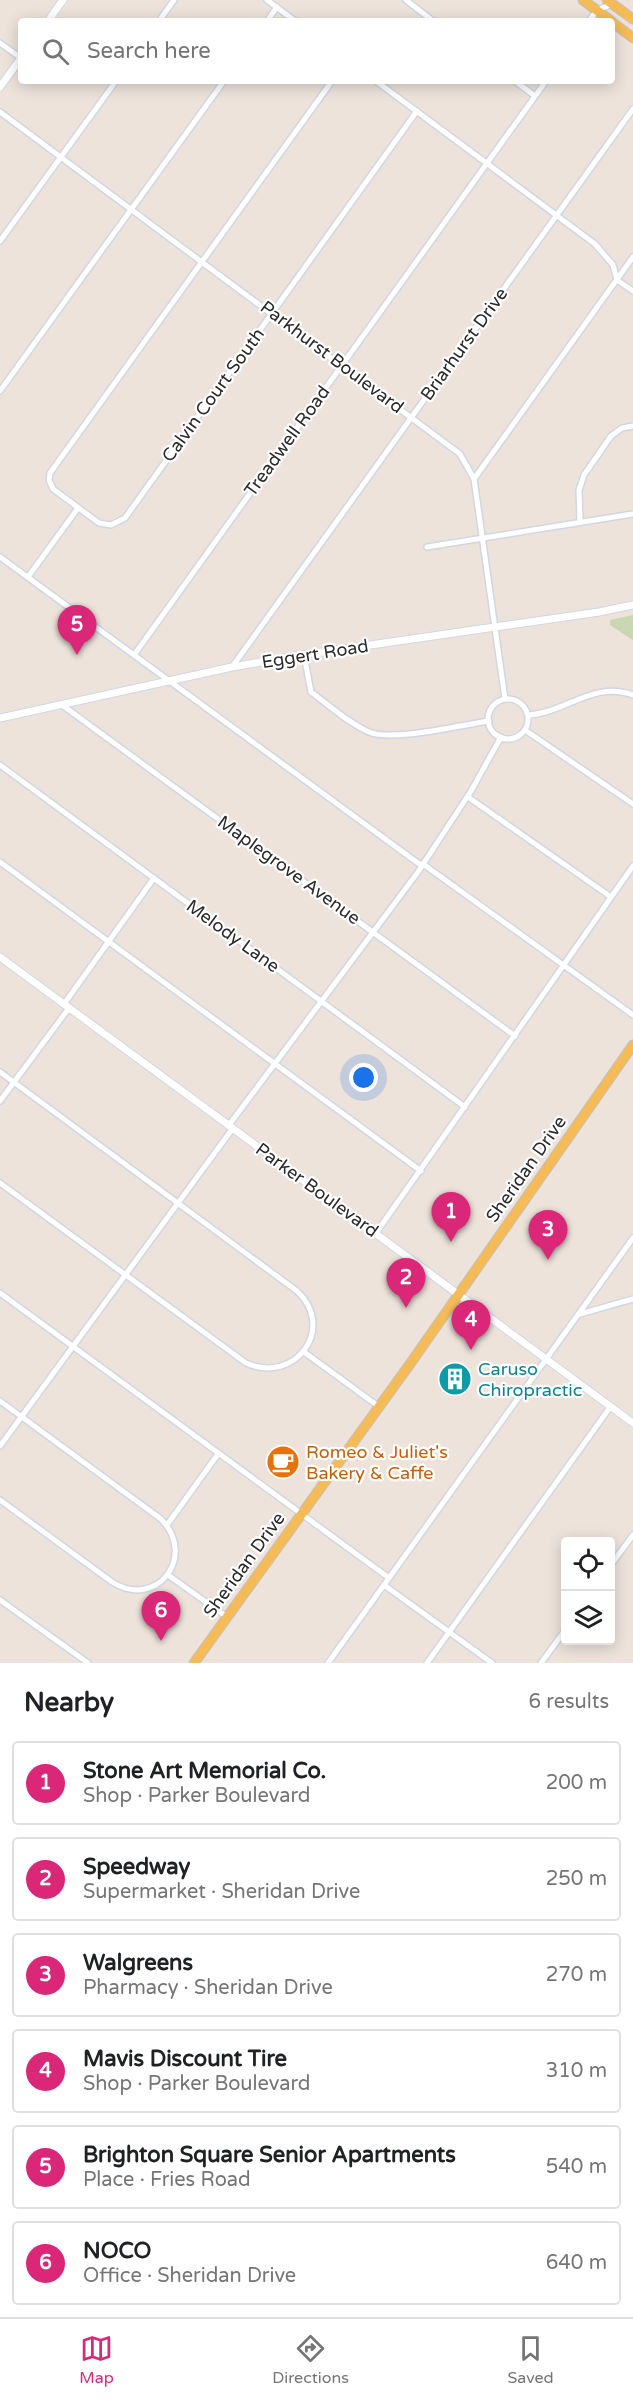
<!DOCTYPE html>
<meta charset="utf-8">
<style>
body{margin:0;font-family:"Varela Round",sans-serif;background:#f2f2f2;color:#202124}
.controls{position:absolute;right:18px;bottom:18px;display:grid;overflow:hidden;border-radius:6px;box-shadow:0 3px 15px #0003}
.controls button{width:54px;height:54px;display:grid;place-items:center;padding:0;border:0;border-bottom:2px solid #e0e0e0;background:#fff;color:#202124;font:30px sans-serif}
.you{position:absolute;left:364px;top:1078px;width:21px;height:21px;margin:-15px;border:4px solid #fff;border-radius:50%;background:#1a73e8;box-shadow:0 0 0 9px #1a73e833}
.badge{display:grid;place-items:center;width:39px;height:39px;border-radius:50%;background:#db2777;color:#fff;font-size:20px;font-weight:700}
.pin{position:absolute;translate:-50% -50px;filter:drop-shadow(0 2px 3px #0008)}
.pin::after{content:'';position:absolute;top:32px;width:21px;height:18px;background:inherit;clip-path:polygon(0 0,100% 0,50% 100%)}
.list{margin:0;padding:0;list-style:none}
h2{display:flex;justify-content:space-between;align-items:center;height:78px;margin:0;padding:0 24px;font-size:26px}
h2 small{font-size:20px;font-weight:400;color:#757577}
.list li{display:grid;grid-template-columns:39px 1fr auto;gap:18px;align-items:center;box-sizing:border-box;height:84px;margin:0 12px 12px;padding:0 12px;border:2px solid #e0e0e0;border-radius:6px}
.list b{display:block;font-size:22px;white-space:nowrap}
.list p{margin:0;font-size:20px;white-space:nowrap;color:#757577}
.list em{font-size:20px;font-style:normal;color:#757577}
.icon{flex:none;width:33px;height:33px;fill:none;stroke:currentColor;stroke-width:2;stroke-linecap:round;stroke-linejoin:round}
.map{position:relative;flex:none;width:633px;height:1663px;overflow:hidden}
.search{position:absolute;background:#fff;box-shadow:0 3px 15px #0003;left:18px;right:18px;top:18px;height:66px;display:flex;align-items:center;gap:15px;box-sizing:border-box;padding:0 21px;border-radius:6px;color:#757577;font-size:22px}
.sheet{height:654px;background:#fff}
nav{display:flex;justify-content:space-around;align-items:center;box-sizing:border-box;height:84px;border-top:2px solid #e0e0e0;background:#fff;font-size:16px;color:#757577}
nav a{display:grid;justify-items:center;gap:3px}
nav .on{color:#db2777}
.map>svg:first-child{display:block}
.cemetery{fill:#c9d7b2}
.lines{fill:none;stroke-linecap:round;stroke-linejoin:round}
.minor-casing{stroke:#d0d7e3;stroke-width:8}
.tertiary-casing{stroke:#d0d7e3;stroke-width:9}
.primary-casing{stroke:#c3c3c3;stroke-width:11}
.minor{stroke:#fff;stroke-width:5}
.tertiary{stroke:#fff;stroke-width:7}
.primary{stroke:#f5bb57;stroke-width:9}
.labels{text-anchor:middle;stroke-width:4.5;stroke-linejoin:round;paint-order:stroke}
.street-label{font-size:18px;fill:#2a2a2a;stroke:#fff}
.culture-label{font-size:18px;fill:#0d838f;stroke:#fff;text-anchor:start}
.food-label{font-size:18px;fill:#c56008;stroke:#fff;text-anchor:start}
</style>
<div class="map">
<svg width="633" height="1663" viewBox="0 0 633 1663">
<rect width="100%" height="100%" fill="#ede3db"/>
<!-- cemetery -->
<path class="cemetery" d="M633,615V640L610,625V620Z"/>
<g class="lines">
<defs>
<g id="minor">
<path d="M267,0L295,21"/>
<path d="M406,0L433,21"/>
<path d="M159,21L174,0"/>
<path d="M267,21L277,7"/>
<path d="M589,21L597,10L613,4"/>
<path d="M0,43L21,58"/>
<path d="M332,81L50,473L49,480L53,489L99,523L111,525L125,518L417,111"/>
<path d="M376,81L595,244L613,265L617,280L633,291"/>
<path d="M515,81L535,96"/>
<path d="M0,112L460,454L474,479L505,699"/>
<path d="M0,241L116,81"/>
<path d="M0,391L224,81"/>
<path d="M474,479L633,257"/>
<path d="M580,522L579,490L584,475L611,436L622,428L633,426"/>
<path d="M427,547L633,514"/>
<path d="M0,557L422,866"/>
<path d="M28,577L78,508"/>
<path d="M134,655L546,81"/>
<path d="M304,655L311,692C329,705 348,723 369,732C392,742 461,725 489,721"/>
<path d="M232,667L633,109"/>
<circle cx="508" cy="719" r="20"/>
<path d="M62,705L515,1036"/>
<path d="M528,715C565,713 595,680 633,695"/>
<path d="M525,730L633,804"/>
<path d="M0,765L465,1107"/>
<path d="M468,797L611,897"/>
<path d="M0,862L421,1171"/>
<path d="M423,864L633,1015"/>
<path d="M64,1004L154,878"/>
<path d="M0,1072L297,1291C337,1328 295,1385 246,1363L0,1183"/>
<path d="M0,1101L69,1008"/>
<path d="M229,1125L418,872L471,791L501,737"/>
<path d="M376,1233L633,866"/>
<path d="M0,1293L389,1578"/>
<path d="M580,1314L633,1299"/>
<path d="M304,1352L378,1406"/>
<path d="M0,1401L161,1519C198,1557 156,1610 112,1582L0,1500"/>
<path d="M0,1446L233,1128"/>
<path d="M167,1525L218,1454"/>
<path d="M610,1566L633,1535"/>
<path d="M168,1575L227,1617"/>
<path d="M384,1585L492,1663"/>
<path d="M0,1600L88,1663"/>
<path d="M328,1663L633,1238"/>
<path d="M427,1663L611,1406"/>
<path d="M541,1663L566,1629"/>
</g>
<g id="tertiary">
<path d="M48,21L63,0"/>
<path d="M0,87L21,58"/>
<path d="M0,718L232,667L301,655L599,612L633,605"/>
<path d="M0,957L633,1423"/>
</g>
<g id="primary">
<path d="M583,0L611,21"/>
<path d="M607,0L633,19"/>
<path d="M612,22L633,38"/>
<path d="M194,1663L410,1364L633,1045"/>
</g>
</defs>
<!-- minor casing -->
<use href="#minor" class="minor-casing"/>
<!-- tertiary casing -->
<use href="#tertiary" class="tertiary-casing"/>
<!-- primary casing -->
<use href="#primary" class="primary-casing"/>
<!-- minor -->
<use href="#minor" class="minor"/>
<!-- tertiary -->
<use href="#tertiary" class="tertiary"/>
<!-- primary -->
<use href="#primary" class="primary"/>
</g>
<!-- icons -->
<defs>
<symbol id="building-disc" viewBox="-11 -11 22 22"><circle r="9.5" fill="#0f9aa8" stroke="#fff"/><path d="M-4-6H4V6H1V3H-1V6H-4ZM-2.5-4.3h1.7v1.8h-1.7ZM.8-4.3h1.7v1.8H.8ZM-2.5-1h1.7V.8h-1.7ZM.8-1h1.7V.8H.8Z" fill="#fff"/></symbol>
<symbol id="cafe-disc" viewBox="-11 -11 22 22"><circle r="9.5" fill="#e8710a" stroke="#fff"/><path d="M-5.5-4.5H6V0H3Q3 3.5 0 3.5H-2.5Q-5.5 3.5-5.5 0ZM3-3.2v2h1.7v-2ZM-6 4.5H4V6H-6Z" fill="#fff"/></symbol>
</defs>
<g fill-rule="evenodd">
<use href="#building-disc" x="436" y="1360" width="38" height="38"/>
<use href="#cafe-disc" x="264" y="1443" width="38" height="38"/>
</g>
<g class="labels">
<!-- street labels -->
<g class="street-label">
<text transform="translate(464 344) rotate(-54)" y="6">Briarhurst Drive</text>
<text transform="translate(332 357) rotate(37)" y="6">Parkhurst Boulevard</text>
<text transform="translate(213 395) rotate(-54)" y="6">Calvin Court South</text>
<text transform="translate(287 441) rotate(-54)" y="6">Treadwell Road</text>
<text transform="translate(315 654) rotate(-9)" y="6">Eggert Road</text>
<text transform="translate(289 870) rotate(36)" y="6">Maplegrove Avenue</text>
<text transform="translate(233 936) rotate(36)" y="6">Melody Lane</text>
<text transform="translate(526 1169) rotate(-55)" y="6">Sheridan Drive</text>
<text transform="translate(317 1190) rotate(36)" y="6">Parker Boulevard</text>
<text transform="translate(244 1565) rotate(-54)" y="6">Sheridan Drive</text>
</g>
<!-- culture labels -->
<g class="culture-label">
<text x="478" y="1375">Caruso<tspan x="478" dy="21">Chiropractic</tspan></text>
</g>
<!-- food labels -->
<g class="food-label">
<text x="306" y="1458">Romeo &amp; Juliet's<tspan x="306" dy="21">Bakery &amp; Caffe</tspan></text>
</g>
</g>
</svg>
<div class="controls">
<button><svg class="icon" aria-label="locate" viewBox="0 0 24 24"><circle cx="12" cy="12" r="6"/><path d="M12 2v4M12 18v4M2 12h4M18 12h4"/></svg></button>
<button><svg class="icon" aria-label="layers" viewBox="0 0 24 24"><path d="M12 4l9 5-9 5-9-5zM3 14l9 5 9-5"/></svg></button>
</div>
<div class="you"></div>
<div class="pin badge" style="left:451px;top:1242px">1</div>
<div class="pin badge" style="left:406px;top:1308px">2</div>
<div class="pin badge" style="left:548px;top:1260px">3</div>
<div class="pin badge" style="left:471px;top:1350px">4</div>
<div class="pin badge" style="left:77px;top:655px">5</div>
<div class="pin badge" style="left:161px;top:1641px">6</div>
<div class="search"><svg class="icon" aria-label="search" viewBox="0 0 24 24"><circle cx="10" cy="10" r="6"/><path d="M15 15l6 6"/></svg>Search here</div>
</div>
<section class="sheet">
<h2>Nearby<small>6 results</small></h2>
<ul class="list">
<li><span class="badge">1</span><div><b>Stone Art Memorial Co.</b><p>Shop · Parker Boulevard</p></div><em>200 m</em></li>
<li><span class="badge">2</span><div><b>Speedway</b><p>Supermarket · Sheridan Drive</p></div><em>250 m</em></li>
<li><span class="badge">3</span><div><b>Walgreens</b><p>Pharmacy · Sheridan Drive</p></div><em>270 m</em></li>
<li><span class="badge">4</span><div><b>Mavis Discount Tire</b><p>Shop · Parker Boulevard</p></div><em>310 m</em></li>
<li><span class="badge">5</span><div><b>Brighton Square Senior Apartments</b><p>Place · Fries Road</p></div><em>540 m</em></li>
<li><span class="badge">6</span><div><b>NOCO</b><p>Office · Sheridan Drive</p></div><em>640 m</em></li>
</ul>
</section>
<nav>
<a class="on"><svg class="icon" aria-label="map" viewBox="0 0 24 24"><path d="M3 6l6-2 6 2 6-2v14l-6 2-6-2-6 2zM9 4v14M15 6v14"/></svg>Map</a>
<a><svg class="icon" aria-label="directions" viewBox="0 0 24 24"><path d="M12 3l9 9-9 9-9-9zM9 14v-3h6M13 9l2 2-2 2"/></svg>Directions</a>
<a><svg class="icon" aria-label="saved" viewBox="0 0 24 24"><path d="M7 4h10v16l-5-4-5 4z"/></svg>Saved</a>
</nav>
